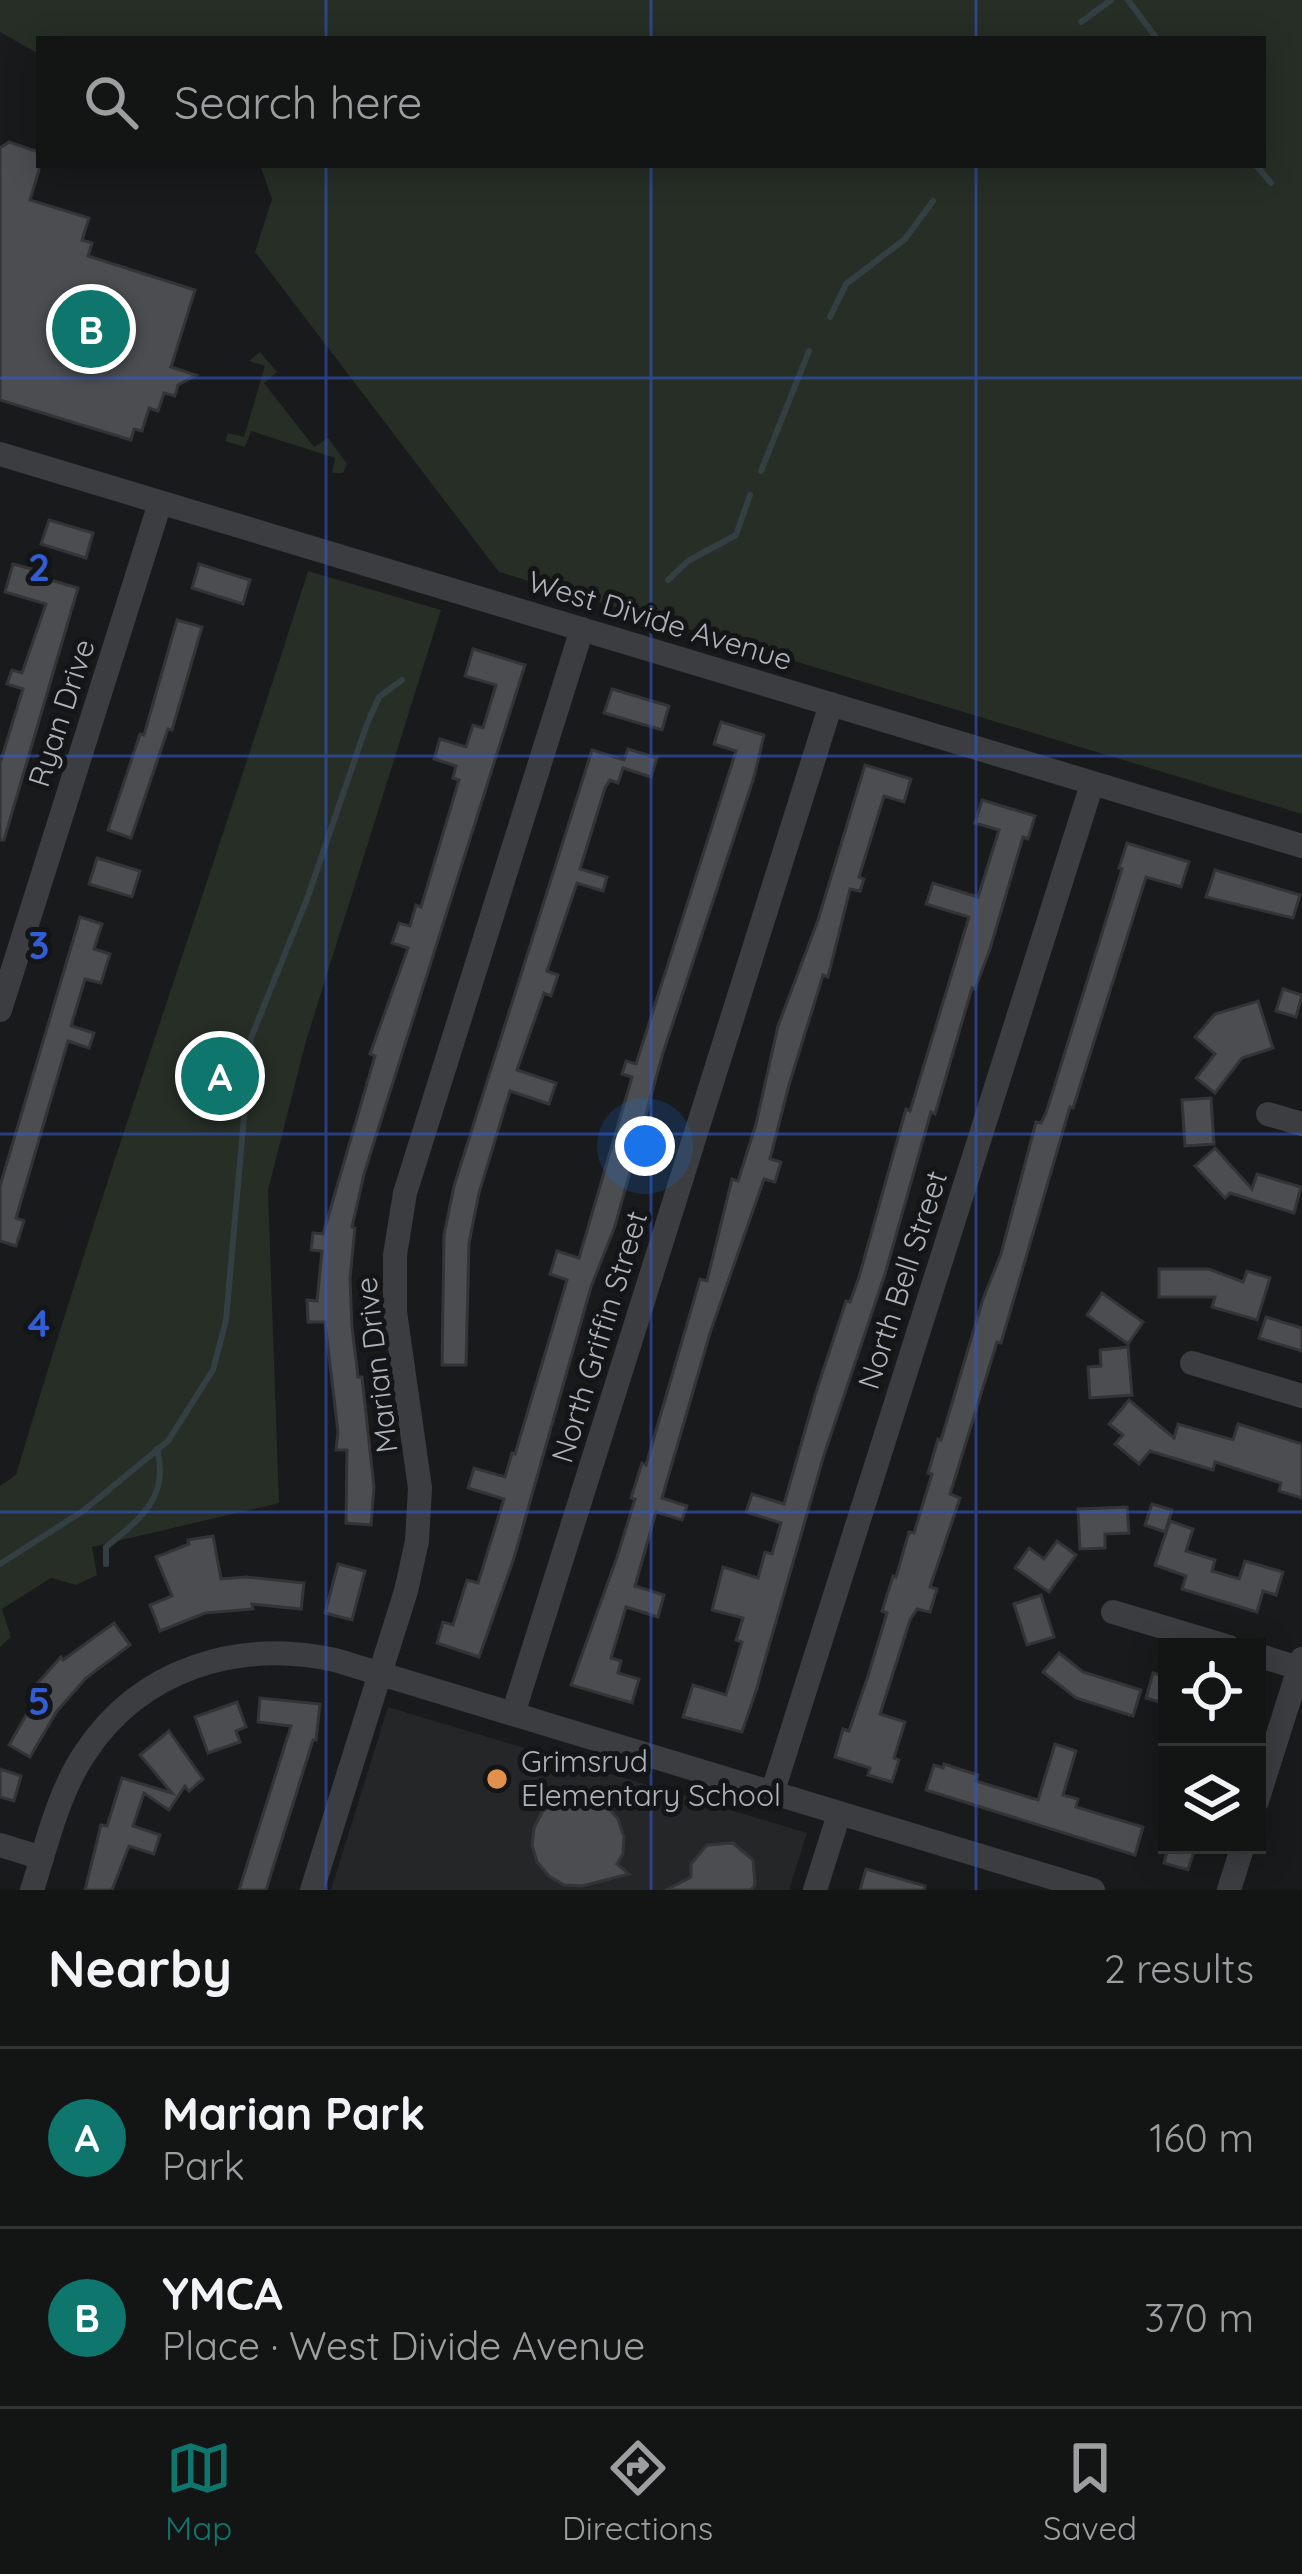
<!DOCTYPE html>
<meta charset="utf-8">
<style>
body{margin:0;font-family:Quicksand,sans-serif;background:#1c1d1d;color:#f1f3f6}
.controls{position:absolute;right:36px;bottom:36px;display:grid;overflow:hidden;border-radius:0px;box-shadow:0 6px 30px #0003}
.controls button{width:108px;height:108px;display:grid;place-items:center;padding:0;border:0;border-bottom:3px solid #323334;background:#131414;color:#f1f3f6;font:60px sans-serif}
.you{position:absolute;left:645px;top:1146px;width:42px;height:42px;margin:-30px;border:9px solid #fff;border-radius:50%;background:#1a73e8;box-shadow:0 0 0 18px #1a73e833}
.badge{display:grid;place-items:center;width:78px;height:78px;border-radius:50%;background:#0f766e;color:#fff;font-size:39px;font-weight:700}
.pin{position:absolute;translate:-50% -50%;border:6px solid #fff;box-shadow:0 3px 12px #0006}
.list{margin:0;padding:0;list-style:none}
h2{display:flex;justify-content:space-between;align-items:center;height:156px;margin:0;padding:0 48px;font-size:51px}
h2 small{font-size:39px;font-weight:400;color:#9d9ea0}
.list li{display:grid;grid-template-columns:78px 1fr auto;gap:36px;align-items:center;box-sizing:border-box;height:180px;padding:0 48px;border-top:3px solid #323334}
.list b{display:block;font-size:45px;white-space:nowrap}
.list p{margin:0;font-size:39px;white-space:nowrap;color:#9d9ea0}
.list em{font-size:39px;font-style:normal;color:#9d9ea0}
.icon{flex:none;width:66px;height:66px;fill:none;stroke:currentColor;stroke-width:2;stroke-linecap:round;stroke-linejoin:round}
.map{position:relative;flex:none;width:1302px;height:1890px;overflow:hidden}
.search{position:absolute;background:#131414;box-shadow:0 6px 30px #0003;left:36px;right:36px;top:36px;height:132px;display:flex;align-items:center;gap:30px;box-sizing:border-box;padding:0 42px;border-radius:0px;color:#9d9ea0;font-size:45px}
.sheet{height:516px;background:#131414}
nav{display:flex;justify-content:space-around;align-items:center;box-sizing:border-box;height:168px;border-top:3px solid #323334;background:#131414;font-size:33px;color:#9d9ea0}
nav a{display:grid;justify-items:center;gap:6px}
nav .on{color:#0f766e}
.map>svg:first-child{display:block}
.built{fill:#252628}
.green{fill:#262e26}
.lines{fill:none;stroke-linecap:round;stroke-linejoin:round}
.stream{stroke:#343f43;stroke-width:6}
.building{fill:#4b4d50;stroke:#343437;stroke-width:3}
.minor{stroke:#3b3d40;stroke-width:24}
.grid{fill:none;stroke:#335dd4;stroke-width:3;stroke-opacity:0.55}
.poi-dot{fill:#e1914b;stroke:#141516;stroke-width:4.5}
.labels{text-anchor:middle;stroke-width:10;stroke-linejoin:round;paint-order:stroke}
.street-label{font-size:30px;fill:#adb3ba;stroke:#141516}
.poi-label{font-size:30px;fill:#adb3ba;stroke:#141516;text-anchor:start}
.grid-label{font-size:39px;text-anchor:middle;font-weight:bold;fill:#335dd4;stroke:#141516;stroke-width:10;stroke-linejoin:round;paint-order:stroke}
</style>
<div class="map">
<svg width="1302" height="1890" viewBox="0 0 1302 1890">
<rect width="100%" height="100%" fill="#191a1b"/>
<!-- built -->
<path class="built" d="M388,1707L807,1833L789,1890H331Z"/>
<!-- green -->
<g class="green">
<path d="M0,0H1302V814L499,572L255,252L272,199L260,165H1263V39H39V54L0,32Z"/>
<path d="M260,352L277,372L264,383L314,447L328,438L347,464L343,473H332L335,458L251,431L245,447L225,441L228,433L244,437L265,366L249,361Z"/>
<path d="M308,571L441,610L306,1041L268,1190L279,1503L92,1547L97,1575L76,1585L51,1578L2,1609L11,1637L0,1647V1486L16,1475C106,1171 213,873 308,571Z"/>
</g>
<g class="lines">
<!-- stream -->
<g class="stream">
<path d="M1128,0L1157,39"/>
<path d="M1081,22L1111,0"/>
<path d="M1256,165L1271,183"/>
<path d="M830,317L846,284L905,239L933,201"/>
<path d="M761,471L809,351"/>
<path d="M668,580L688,561L736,535L750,495"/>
<path d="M0,1564L83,1511L168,1441L213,1370L226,1320L251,1038L307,899L367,724L379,697L402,680"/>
<path d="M106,1564V1547C140,1519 170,1497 157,1449"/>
</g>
</g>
<!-- building -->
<g class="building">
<path d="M9,142L39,152V170L30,200L89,218L82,240L92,243L88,256L195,290L171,367L196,375L178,385L175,396L164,393L158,411L149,408L142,431L134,429L131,440L0,400V148Z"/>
<path d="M49,520L93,533L86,558L41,544Z"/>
<path d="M13,564L32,569L30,574L78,588L4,840H0V763L23,689L7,684L12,670L22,673L46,604L5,592Z"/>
<path d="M199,564L250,580L243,604L192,588Z"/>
<path d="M177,620L202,627L172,730L168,729L131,838L108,830L140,734L144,735Z"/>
<path d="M473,649L525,665L364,1174L352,1227L355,1228L350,1278L352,1327L358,1377H362L374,1487L371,1525L346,1523L347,1450H336L338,1432L325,1322H308L307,1300L317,1301L322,1251L311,1250L313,1233L323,1234L326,1224L375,1056L370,1054L408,948L392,943L399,923L410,926L416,905L421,907L459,780L453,778L456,766L434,759L440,739L466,747L473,725L483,728L496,685L465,676Z"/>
<path d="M612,689L669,706L662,730L604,713Z"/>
<path d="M721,722L764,735L754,777L663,1053L615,1226L591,1287L514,1558L479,1657L437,1643L443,1622L453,1625L467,1580L478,1583L504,1499L468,1488L474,1468L505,1477L512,1453L515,1454L567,1280L550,1274L557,1251L579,1258L632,1077L622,1074L626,1061L636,1064L736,751L714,744Z"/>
<path d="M628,749L657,758L651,777L623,768L618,783L610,780L605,788L580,869L607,877L603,891L577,883L547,971L558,975L551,996L544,993L517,1070L556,1083L549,1104L510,1091L479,1193L469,1243L466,1365H442L444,1235L454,1186L592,750L624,760Z"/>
<path d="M865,765L911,779L904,802L884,796L859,877L864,879L860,891L850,889L828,977L823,975L789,1085L770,1159L781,1162L775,1182L764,1179L710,1333L662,1498L687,1506L682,1520L656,1512L635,1586L664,1595L658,1617L626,1607L611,1658L621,1661L618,1673L639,1679L632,1703L571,1685L617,1557L635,1499L631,1498L642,1463L646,1465L700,1279L707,1281L732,1179L738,1181L756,1124L778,1026L818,920Z"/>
<path d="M982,800L1035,816L1028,839L1023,837L990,949L975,989L972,988L935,1114L931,1112L885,1274L824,1455L756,1691L742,1732L683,1717L693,1685L726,1695L742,1642L736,1640L743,1618L712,1610L723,1567L758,1578L765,1552L772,1554L781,1523L746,1512L752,1494L784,1504L816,1392L846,1301L850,1302L859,1277L906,1109L910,1111L969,917L926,904L933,883L978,897L999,830L975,823Z"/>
<path d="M1127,843L1189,862L1181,887L1146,877L1073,1108L1070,1107L1001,1343L997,1342L950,1494L960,1498L930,1587L937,1589L930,1612L917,1609L910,1620L880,1714L905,1722L894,1758L899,1760L892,1782L868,1775L870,1768L835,1757L843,1729L849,1731L868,1676L887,1613L882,1611L893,1576L896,1577L909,1532L914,1533L932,1474L928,1473L938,1439L941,1440L983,1299L1001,1254L1036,1122L1041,1123L1046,1113L1122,869L1119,868Z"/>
<path d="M97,858L140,871L132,897L89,884Z"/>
<path d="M1215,870L1300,895L1293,918L1206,897Z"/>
<path d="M80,917L102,924L94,949L110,954L101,983L85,979L71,1026L94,1033L89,1048L68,1041L16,1218L24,1221L16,1246L0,1241V1186Z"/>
<path d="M1283,989L1302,995L1296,1017L1276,1011Z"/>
<path d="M1258,1001L1273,1048L1242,1058L1215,1093L1196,1078L1215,1054L1195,1037L1215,1014Z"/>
<path d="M1211,1098L1214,1144L1185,1146L1182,1100Z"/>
<path d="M1215,1148L1252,1189L1257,1174L1301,1187L1294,1213L1230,1193L1225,1198L1195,1166Z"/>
<path d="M1159,1269H1209L1243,1282L1247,1271L1270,1278L1257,1320L1212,1307L1215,1297H1159Z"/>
<path d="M1102,1293L1143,1322L1128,1344L1087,1315Z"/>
<path d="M1266,1317L1302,1328V1351L1259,1338Z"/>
<path d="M1128,1347L1132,1395L1090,1398L1088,1367L1101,1366L1100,1350Z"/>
<path d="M1129,1400L1174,1438L1178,1424L1233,1440L1238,1424L1302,1444V1498L1279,1491L1281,1483L1215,1462L1213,1470L1150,1451L1139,1464L1115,1444L1123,1435L1109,1424Z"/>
<path d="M1152,1504L1172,1510L1165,1532L1145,1525Z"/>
<path d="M1127,1507L1129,1533L1105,1534V1548L1080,1549L1078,1509Z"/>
<path d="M1170,1521L1193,1529L1186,1551L1215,1560L1212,1571L1239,1579L1245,1561L1283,1572L1276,1595L1263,1591L1257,1612L1182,1589L1186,1576L1155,1565Z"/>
<path d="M213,1536L221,1579L246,1577L304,1583L301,1609L252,1604L253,1609L205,1613L160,1631L150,1605L172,1596L156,1557L189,1544L188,1540Z"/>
<path d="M1057,1541L1076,1555L1049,1592L1015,1568L1029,1548L1044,1559Z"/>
<path d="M338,1564L365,1571L352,1620L325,1613Z"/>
<path d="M1041,1595L1054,1637L1027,1645L1014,1604Z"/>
<path d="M114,1623L130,1645L86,1678L57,1711L30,1757L9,1745L40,1691L35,1686L61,1657L63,1660Z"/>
<path d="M1059,1653L1083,1672L1141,1690L1133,1716L1076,1698L1043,1672Z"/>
<path d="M1153,1673L1167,1677V1704L1146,1698Z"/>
<path d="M260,1698L320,1704L316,1740H313L266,1890H239L291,1726L258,1722Z"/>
<path d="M237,1702L246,1727L236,1731L240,1742L208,1753L195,1717Z"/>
<path d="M169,1731L203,1779L189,1791L185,1786L169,1810L144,1793L133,1826L160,1835L154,1854L129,1846L112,1890H85L101,1825L107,1826L122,1778L172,1793L140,1755Z"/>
<path d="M1055,1744L1076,1751L1063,1795L1078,1799L1076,1807L1143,1827L1135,1855L926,1790L934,1765L943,1768L944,1764L978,1775L976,1781L1038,1800Z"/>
<path d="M0,1769L21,1776L14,1801L0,1797Z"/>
<path d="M574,1795L591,1797L607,1806L618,1819L624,1837L623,1854L617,1864L629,1874L582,1886L564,1885L549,1876L537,1862L532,1845L534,1828L542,1812L556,1801Z"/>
<path d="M733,1843L753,1860L755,1885L751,1890H666L691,1877V1864L707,1845Z"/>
<path d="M1169,1845H1196L1188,1870L1164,1863Z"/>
<path d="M866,1869L925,1886L924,1890H860Z"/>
</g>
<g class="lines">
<!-- minor -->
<g class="minor">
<path d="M0,454L1302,846"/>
<path d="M0,1010L160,503"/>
<path d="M1268,1114L1302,1124"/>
<path d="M1192,1363L1302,1396"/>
<path d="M1113,1612L1229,1647"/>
<path d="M1257,1655L1302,1669"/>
<path d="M513,1714L831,704"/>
<path d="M772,1794L1092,784"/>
<path d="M1257,1801L1302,1659"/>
<path d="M0,1845L42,1858"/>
<path d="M32,1890C47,1844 58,1793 85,1753C141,1668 239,1639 335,1660L1093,1890"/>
<path d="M312,1890L406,1591L417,1541L420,1488L395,1312V1255L405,1193L582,629"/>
<path d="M815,1890L839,1814"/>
<path d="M1229,1890L1243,1845"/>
</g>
</g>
<!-- grid -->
<path class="grid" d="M326,0V39M651,0V39M976,0V39M326,165V1890M651,165V1890M976,165V1890M0,378H1302M0,756H1302M0,1134H1302M0,1512H1302"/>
<!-- markers -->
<circle class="poi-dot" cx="497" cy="1779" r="12"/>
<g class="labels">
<!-- street labels -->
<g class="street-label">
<text transform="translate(660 621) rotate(17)" y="10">West Divide Avenue</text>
<text transform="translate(62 713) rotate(-72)" y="10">Ryan Drive</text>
<text transform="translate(903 1280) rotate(-72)" y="10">North Bell Street</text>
<text transform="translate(600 1337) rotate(-73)" y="10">North Griffin Street</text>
<text transform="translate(377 1365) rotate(-97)" y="10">Marian Drive</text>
</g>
<!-- poi labels -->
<g class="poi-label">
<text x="521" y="1772">Grimsrud<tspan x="521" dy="34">Elementary School</tspan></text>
</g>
</g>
<g class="grid-label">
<text x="39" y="581">2</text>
<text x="39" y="959">3</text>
<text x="39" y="1337">4</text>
<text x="39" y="1715">5</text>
</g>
</svg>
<div class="controls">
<button><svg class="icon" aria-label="locate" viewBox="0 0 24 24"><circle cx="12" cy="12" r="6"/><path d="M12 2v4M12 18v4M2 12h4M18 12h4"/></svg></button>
<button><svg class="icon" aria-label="layers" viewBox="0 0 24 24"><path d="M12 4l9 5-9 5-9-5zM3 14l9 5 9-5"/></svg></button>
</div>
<div class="you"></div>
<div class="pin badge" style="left:220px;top:1076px">A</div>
<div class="pin badge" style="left:91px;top:329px">B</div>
<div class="search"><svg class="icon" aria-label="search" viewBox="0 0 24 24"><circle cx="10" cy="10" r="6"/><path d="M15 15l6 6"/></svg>Search here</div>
</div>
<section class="sheet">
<h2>Nearby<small>2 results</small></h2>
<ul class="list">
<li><span class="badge">A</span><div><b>Marian Park</b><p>Park</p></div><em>160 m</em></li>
<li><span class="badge">B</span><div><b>YMCA</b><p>Place · West Divide Avenue</p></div><em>370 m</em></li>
</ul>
</section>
<nav>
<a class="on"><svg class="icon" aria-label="map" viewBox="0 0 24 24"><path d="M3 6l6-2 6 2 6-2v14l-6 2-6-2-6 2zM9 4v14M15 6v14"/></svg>Map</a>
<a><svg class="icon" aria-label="directions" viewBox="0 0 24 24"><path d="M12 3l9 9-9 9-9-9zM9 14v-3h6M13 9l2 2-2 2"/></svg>Directions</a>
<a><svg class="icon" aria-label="saved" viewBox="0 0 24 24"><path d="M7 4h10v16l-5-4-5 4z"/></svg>Saved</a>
</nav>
